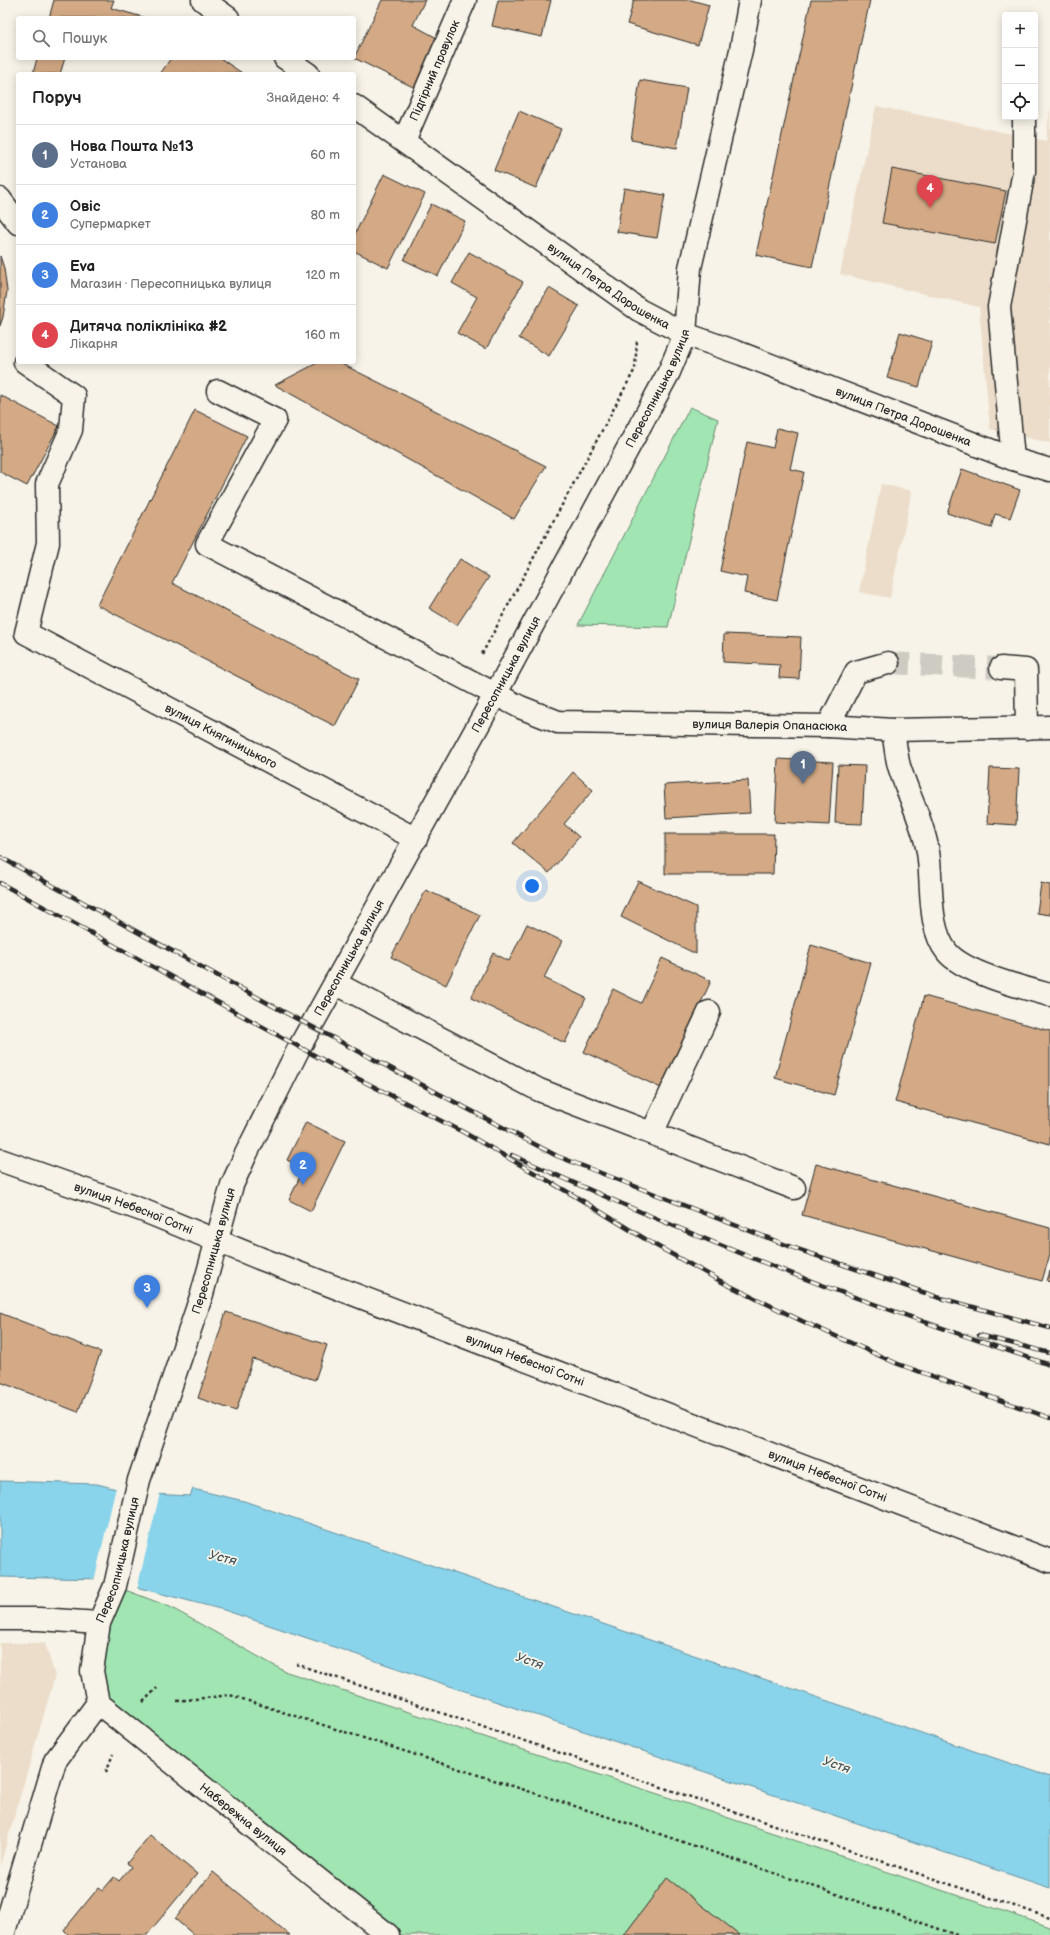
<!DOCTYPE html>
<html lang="uk">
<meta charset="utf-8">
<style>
body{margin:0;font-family:"Balsamiq Sans",sans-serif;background:#f2f2f2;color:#222}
.controls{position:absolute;right:12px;top:12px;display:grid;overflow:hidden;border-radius:4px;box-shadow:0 2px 10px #0003}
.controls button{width:36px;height:36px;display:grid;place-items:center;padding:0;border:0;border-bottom:1px solid #e0e0e0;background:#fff;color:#222;font:20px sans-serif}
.you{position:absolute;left:532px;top:886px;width:14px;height:14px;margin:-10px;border:3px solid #fff;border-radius:50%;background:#1a73e8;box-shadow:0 0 0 6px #1a73e833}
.badge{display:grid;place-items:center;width:26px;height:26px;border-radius:50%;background:#0f766e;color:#fff;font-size:13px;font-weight:700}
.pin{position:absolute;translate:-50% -33px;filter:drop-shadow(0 1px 2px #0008)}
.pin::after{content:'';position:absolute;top:21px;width:14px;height:12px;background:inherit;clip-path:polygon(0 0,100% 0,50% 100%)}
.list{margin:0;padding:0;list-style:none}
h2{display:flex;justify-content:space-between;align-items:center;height:52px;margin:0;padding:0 16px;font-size:17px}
h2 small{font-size:13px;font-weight:400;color:#767676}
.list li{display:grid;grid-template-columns:26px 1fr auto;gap:12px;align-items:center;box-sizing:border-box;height:60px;padding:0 16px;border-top:1px solid #e0e0e0}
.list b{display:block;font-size:15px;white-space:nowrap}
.list p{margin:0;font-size:13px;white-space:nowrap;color:#767676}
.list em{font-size:13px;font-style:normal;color:#767676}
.icon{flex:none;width:22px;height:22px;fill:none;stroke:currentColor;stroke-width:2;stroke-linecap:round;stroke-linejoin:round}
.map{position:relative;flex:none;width:1050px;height:1935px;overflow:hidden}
.search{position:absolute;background:#fff;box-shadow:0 2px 10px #0003;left:16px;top:16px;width:340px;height:44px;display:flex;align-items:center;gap:10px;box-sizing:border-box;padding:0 14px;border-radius:4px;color:#767676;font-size:15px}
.panel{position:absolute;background:#fff;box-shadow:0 2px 10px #0003;left:16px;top:72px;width:340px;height:292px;border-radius:4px}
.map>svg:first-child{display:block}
.built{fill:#ecddca}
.green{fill:#a1e6b2;stroke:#66886e}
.water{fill:#8ad4eb;stroke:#64909e}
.pier{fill:#f7f3e8}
.building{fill:#d3aa85;stroke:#2b2b2b}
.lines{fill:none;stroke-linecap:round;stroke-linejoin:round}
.minor-tunnel{stroke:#cecbc2;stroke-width:22;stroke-dasharray:22 11;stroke-linecap:butt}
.minor-casing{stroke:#2b2b2b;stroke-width:25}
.path{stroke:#2b2b2b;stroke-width:2.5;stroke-dasharray:3 3;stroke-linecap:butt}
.minor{stroke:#f7f3e8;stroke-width:22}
.rail-casing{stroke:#2b2b2b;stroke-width:4.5}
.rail{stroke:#f7f3e8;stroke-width:3;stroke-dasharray:9;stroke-linecap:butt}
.labels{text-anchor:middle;stroke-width:3.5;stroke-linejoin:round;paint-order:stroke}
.street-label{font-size:12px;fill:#2b2b2b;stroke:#f7f3e8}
.water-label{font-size:13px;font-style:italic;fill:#43555b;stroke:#f7f3e8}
</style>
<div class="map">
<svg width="1050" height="1935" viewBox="0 0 1050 1935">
<rect width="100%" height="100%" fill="#f7f3e8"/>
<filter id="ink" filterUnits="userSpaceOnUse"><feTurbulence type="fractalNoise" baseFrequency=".025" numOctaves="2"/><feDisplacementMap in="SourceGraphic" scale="8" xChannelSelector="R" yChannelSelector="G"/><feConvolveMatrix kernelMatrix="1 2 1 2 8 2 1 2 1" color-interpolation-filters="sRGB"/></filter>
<g filter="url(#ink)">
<!-- built -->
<g class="built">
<path d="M876,106L1046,141L1050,106V443L990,429L979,307L840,274Z"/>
<path d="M881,484L912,491L890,598L859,592Z"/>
<path d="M0,1643H45L55,1676L0,1866Z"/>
</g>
<!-- green -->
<g class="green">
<path d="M690,407L718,419L668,627L578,625Z"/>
<path d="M115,1586L170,1607L284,1671L664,1796L1050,1927V1935H388L98,1703Z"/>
</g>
<!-- water -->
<path class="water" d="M0,1481L97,1484L132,1493L190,1496L193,1489L244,1501L1050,1777V1888L224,1610L105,1579L0,1577Z"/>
<!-- pier -->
<path class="pier" d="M116,1487L132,1491L160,1493L137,1589L105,1581H94Z"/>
<!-- building -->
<g class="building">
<path d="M54,0H114L111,8L146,18H49Z"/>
<path d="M382,0H425L413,25L439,39L415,88L354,58Z"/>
<path d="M498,0H551L542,37L492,26Z"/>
<path d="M634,0H691L709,5L698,45L627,24Z"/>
<path d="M811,0H870L812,267L756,255Z"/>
<path d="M37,58H65L60,74H33Z"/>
<path d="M171,58H220L242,73L160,74Z"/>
<path d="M640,80L687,88L677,148L631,140Z"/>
<path d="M519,111L561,129L536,188L494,170Z"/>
<path d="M892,169L1006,191L995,244L882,223Z"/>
<path d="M384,174L425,194L388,268L354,251V236Z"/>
<path d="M624,188L665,195L657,238L617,232Z"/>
<path d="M431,204L465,221L438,276L404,260Z"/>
<path d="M469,252L523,282L486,349L457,333L477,297L452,283Z"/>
<path d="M0,256L4,268L7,291L3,317L0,326Z"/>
<path d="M549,288L579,306L549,356L519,338Z"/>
<path d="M900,332L932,342L919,387L887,378Z"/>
<path d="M319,362H338L546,466L514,519L275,385Z"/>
<path d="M0,395L59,426L27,486L0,472Z"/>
<path d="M195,410L247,436L172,583L359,679L335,726L97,605Z"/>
<path d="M777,428L798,433L790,469L804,472L777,600L744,593L747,577L720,571L747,442L773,448Z"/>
<path d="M962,469L1020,490L1010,518L995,514L991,528L947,513Z"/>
<path d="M460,559L489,577L457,625L429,608Z"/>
<path d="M724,634L801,637L799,679L779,678L780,665L723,662Z"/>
<path d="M778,759L833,762L829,825L775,822Z"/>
<path d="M838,765L865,766L862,824L835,823Z"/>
<path d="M990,768L1019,769L1016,825L987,823Z"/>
<path d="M573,772L593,790L564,824L579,837L549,873L513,843Z"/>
<path d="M748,780L750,813L666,818L664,785Z"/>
<path d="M665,834H774L773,874H665Z"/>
<path d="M638,881L696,907V954L621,917Z"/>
<path d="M1041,883L1050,885V915L1037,913Z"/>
<path d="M426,890L480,915L446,985L391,957Z"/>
<path d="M527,924L562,941L544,978L586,998L565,1043L471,998L493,953L509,961Z"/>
<path d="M811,945L871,963L834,1095L775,1078Z"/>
<path d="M662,958L711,981L661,1088L584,1052L613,989L641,1003Z"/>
<path d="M924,996L1050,1031V1144L895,1102Z"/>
<path d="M306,1122L345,1141L311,1211L289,1200L304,1168L287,1160Z"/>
<path d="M816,1164L1050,1228V1254L1042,1281L802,1215Z"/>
<path d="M1050,1271V1282L1047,1281Z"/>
<path d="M226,1312L327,1345L315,1380L253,1359L236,1411L198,1398Z"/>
<path d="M0,1313L101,1352L78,1412L0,1382Z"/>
<path d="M150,1835L197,1874L147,1935H67L68,1934L64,1930L99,1887L103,1890L114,1877L119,1881L131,1867L127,1863Z"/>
<path d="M213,1872L290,1935H194L175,1919Z"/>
<path d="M667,1878L740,1935H624Z"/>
</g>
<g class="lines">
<!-- minor-tunnel -->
<path class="minor-tunnel" d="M888,663L1001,668"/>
<defs>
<g id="minor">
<path d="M203,0L228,18"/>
<path d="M285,58L308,74"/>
<path id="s1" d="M354,106L639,310L685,334L742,354L1013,459L1050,470"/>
<path id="s2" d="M404,141L465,0"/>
<path d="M0,199L18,223"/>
<path id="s3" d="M25,362L74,396L71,430L47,484L48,543L26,633L416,839"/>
<path id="s4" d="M218,391L275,420L207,544L520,707L558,722L828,726L893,730L1050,727"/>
<path d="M1013,459L999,307L1024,171V117"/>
<path d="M1001,668L1026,670L1027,728"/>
<path d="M828,726L856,672L888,663"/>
<path d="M893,730C895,742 896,755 899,766C908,795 923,822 928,852C933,883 927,927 947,952C964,973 1024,988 1050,995"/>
<path d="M335,983L539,1090L794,1188"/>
<path d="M652,1133L709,1012"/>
<path id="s5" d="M0,1160L142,1210L259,1258L1050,1561"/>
<path d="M0,1619H39L99,1623"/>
<path id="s6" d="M98,1703L388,1935"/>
<path id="s7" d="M3,1935L55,1761L98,1703L92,1671L99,1623L115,1586L139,1480L202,1294L232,1185L246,1154L300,1046L495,695L669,372L685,334L690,268L741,50L750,0"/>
</g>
</defs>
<!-- minor casing -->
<use href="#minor" class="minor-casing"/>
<!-- path -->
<g class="path">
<path d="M482,654L635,369L637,340"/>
<path d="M296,1664L1050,1918"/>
<path d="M177,1701L230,1695L621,1821L957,1935"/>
<path d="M143,1702L157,1688"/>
<path d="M106,1772L113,1754"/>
</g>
<!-- minor -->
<use href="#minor" class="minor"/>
<defs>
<g id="rail">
<path d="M0,857L286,1013L557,1156L794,1248L859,1270L937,1297L1050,1328"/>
<path d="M0,883L345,1072L463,1132L573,1195L655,1245L724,1283L802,1321L898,1364L1050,1418"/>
<path d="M512,1155C589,1190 667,1224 745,1255C845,1296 948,1330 1050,1365"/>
<path d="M979,1335L1050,1353"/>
</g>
</defs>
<!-- rail casing -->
<use href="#rail" class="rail-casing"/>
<!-- rail -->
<use href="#rail" class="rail"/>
</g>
</g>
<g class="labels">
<!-- street labels -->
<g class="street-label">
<text dy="4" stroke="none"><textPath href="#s2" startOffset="77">Підгірний провулок</textPath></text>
<text dy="4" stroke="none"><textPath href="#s1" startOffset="312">вулиця Петра Дорошенка</textPath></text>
<text dy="4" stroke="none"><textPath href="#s7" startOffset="1697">Пересопницька вулиця</textPath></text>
<text dy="4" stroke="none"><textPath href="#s1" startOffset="636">вулиця Петра Дорошенка</textPath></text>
<text dy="4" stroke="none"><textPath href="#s7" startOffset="1373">Пересопницька вулиця</textPath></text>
<text dy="4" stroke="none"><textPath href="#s4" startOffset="811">вулиця Валерія Опанасюка</textPath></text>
<text dy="4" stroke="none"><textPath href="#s3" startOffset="525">вулиця Княгиницького</textPath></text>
<text dy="4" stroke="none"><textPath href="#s7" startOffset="1049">Пересопницька вулиця</textPath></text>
<text dy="4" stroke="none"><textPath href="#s5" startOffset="142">вулиця Небесної Сотні</textPath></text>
<text dy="4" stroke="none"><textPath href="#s7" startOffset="725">Пересопницька вулиця</textPath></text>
<text dy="4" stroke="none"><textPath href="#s5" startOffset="562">вулиця Небесної Сотні</textPath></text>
<text dy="4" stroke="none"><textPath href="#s5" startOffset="886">вулиця Небесної Сотні</textPath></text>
<text dy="4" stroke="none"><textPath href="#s7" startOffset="401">Пересопницька вулиця</textPath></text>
<text dy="4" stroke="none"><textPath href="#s6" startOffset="186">Набережна вулиця</textPath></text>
</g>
<!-- water labels -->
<g class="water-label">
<text transform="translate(223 1557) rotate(14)" y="5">Устя</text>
<text transform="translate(530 1660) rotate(19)" y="5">Устя</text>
<text transform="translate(837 1764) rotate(19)" y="5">Устя</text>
</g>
</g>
</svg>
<div class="controls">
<button>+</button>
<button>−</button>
<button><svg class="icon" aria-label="locate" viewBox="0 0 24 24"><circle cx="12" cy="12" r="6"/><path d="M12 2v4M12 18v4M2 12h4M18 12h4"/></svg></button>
</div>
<div class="you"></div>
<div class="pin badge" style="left:803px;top:784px;background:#5c6f8a">1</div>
<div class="pin badge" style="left:303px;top:1185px;background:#3f7fe0">2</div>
<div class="pin badge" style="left:147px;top:1308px;background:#3f7fe0">3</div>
<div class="pin badge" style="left:930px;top:208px;background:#e0444e">4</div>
<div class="search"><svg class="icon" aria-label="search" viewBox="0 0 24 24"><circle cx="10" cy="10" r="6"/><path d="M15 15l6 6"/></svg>Пошук</div>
<section class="panel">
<h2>Поруч<small>Знайдено: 4</small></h2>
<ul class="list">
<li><span class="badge" style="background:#5c6f8a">1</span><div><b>Нова Пошта №13</b><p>Установа</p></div><em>60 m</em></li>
<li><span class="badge" style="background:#3f7fe0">2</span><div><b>Овіс</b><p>Супермаркет</p></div><em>80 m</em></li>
<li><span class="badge" style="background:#3f7fe0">3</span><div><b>Eva</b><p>Магазин · Пересопницька вулиця</p></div><em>120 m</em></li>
<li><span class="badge" style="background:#e0444e">4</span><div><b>Дитяча поліклініка #2</b><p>Лікарня</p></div><em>160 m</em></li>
</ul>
</section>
</div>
